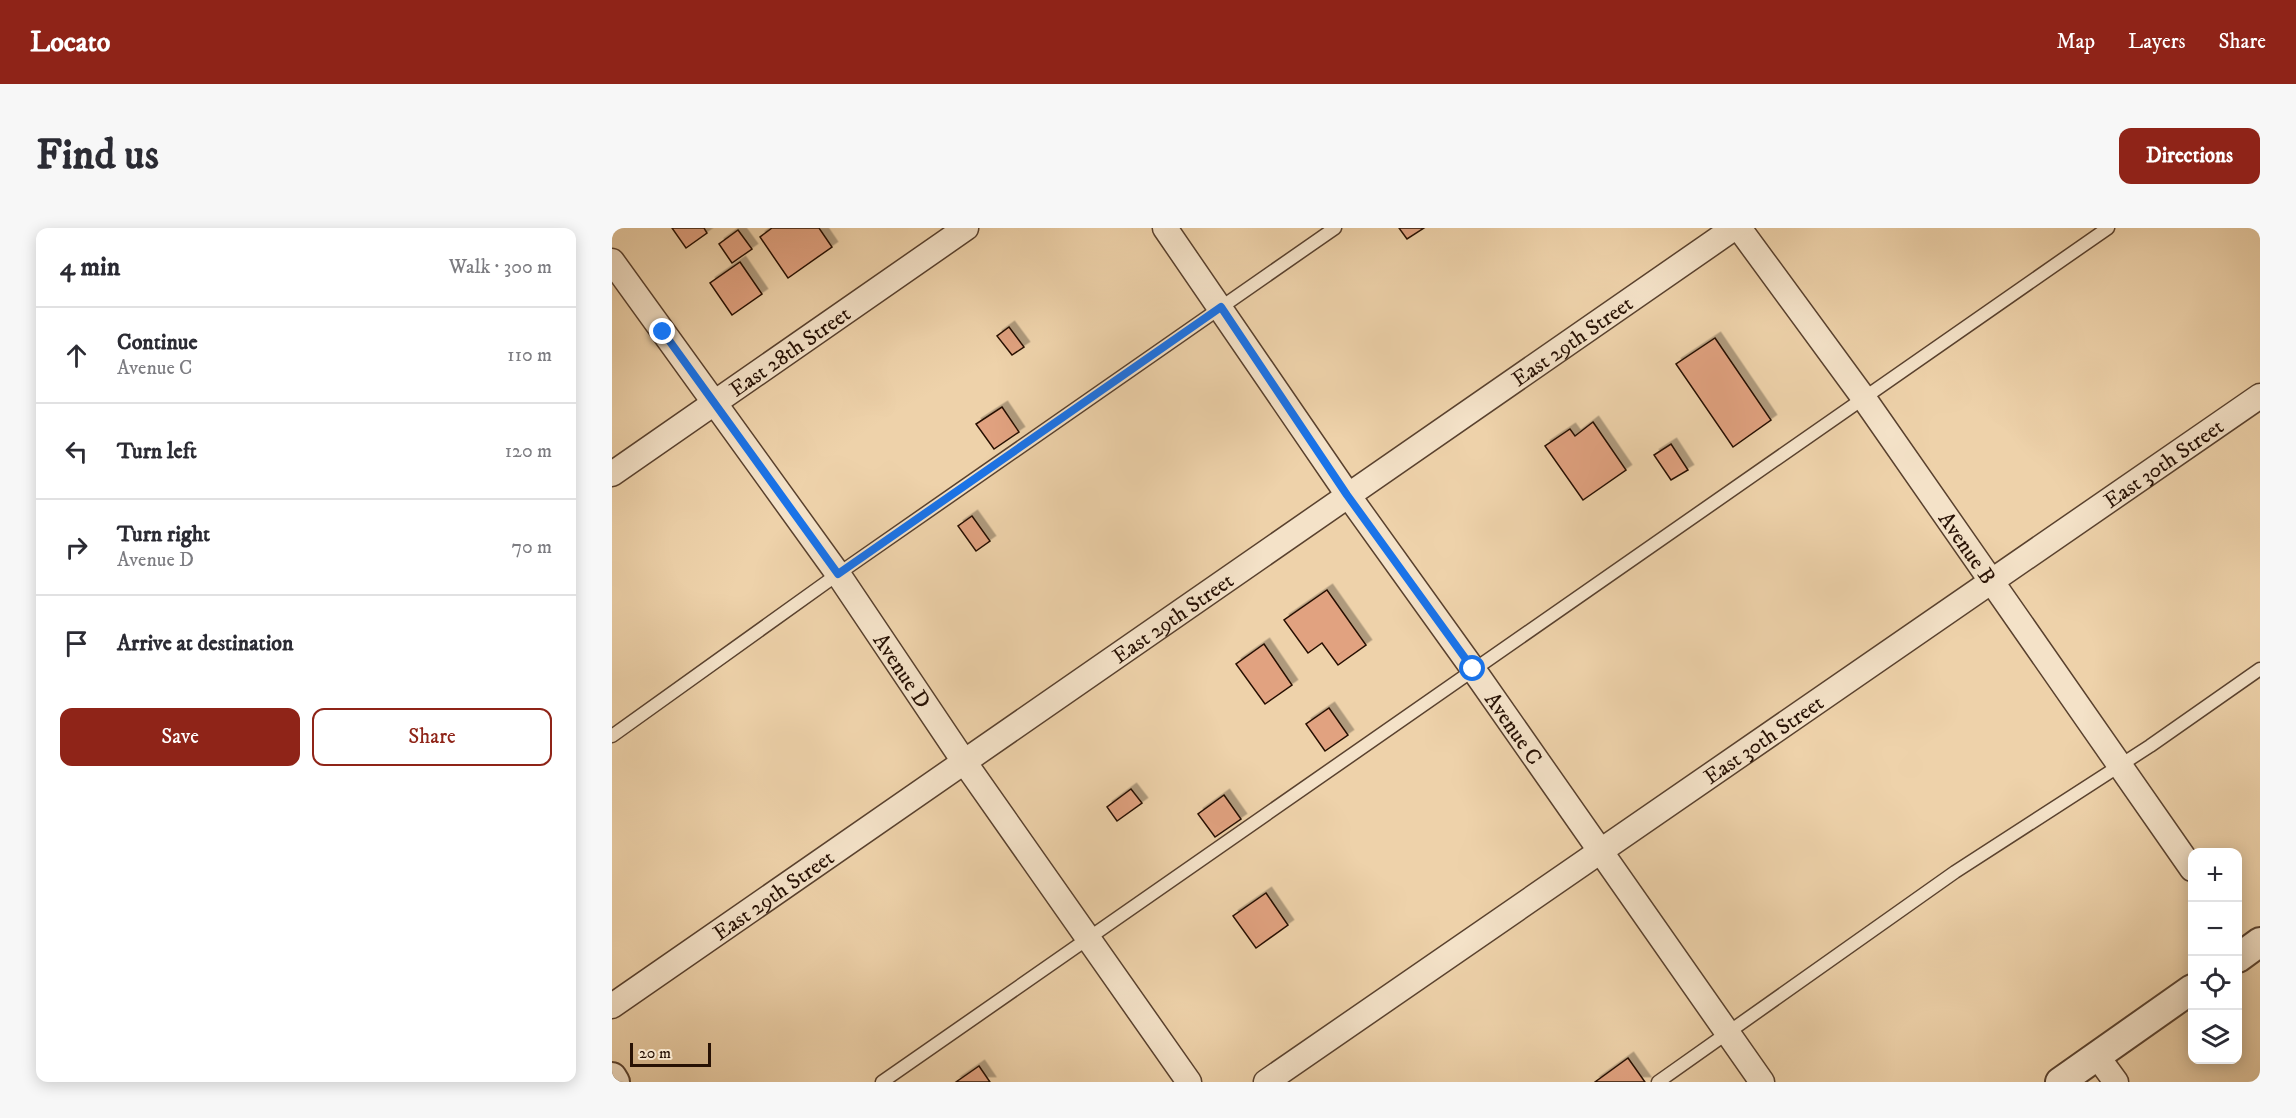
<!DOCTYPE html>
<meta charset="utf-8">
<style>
body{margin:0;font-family:"IM FELL DW Pica",serif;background:#f7f7f7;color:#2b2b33}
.controls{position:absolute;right:18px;bottom:18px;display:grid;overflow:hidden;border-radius:12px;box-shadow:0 3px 15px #0003}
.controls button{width:54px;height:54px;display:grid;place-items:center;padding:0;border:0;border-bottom:2px solid #e1e1e2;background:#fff;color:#2b2b33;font:30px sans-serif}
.scale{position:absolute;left:18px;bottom:15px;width:81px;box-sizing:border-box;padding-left:6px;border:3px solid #271104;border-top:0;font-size:16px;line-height:21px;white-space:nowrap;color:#271104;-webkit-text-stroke:4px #f4e2c8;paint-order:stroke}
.stop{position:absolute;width:18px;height:18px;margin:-14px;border:4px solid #1a73e8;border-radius:50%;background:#fff}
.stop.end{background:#1a73e8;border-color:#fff;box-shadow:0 2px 6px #0008}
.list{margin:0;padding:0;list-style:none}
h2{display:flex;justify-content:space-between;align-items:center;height:78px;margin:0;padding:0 24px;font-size:26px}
h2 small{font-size:20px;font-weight:400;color:#7c7c81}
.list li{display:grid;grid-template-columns:39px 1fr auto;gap:18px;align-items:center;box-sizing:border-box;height:96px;padding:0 24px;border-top:2px solid #e1e1e2}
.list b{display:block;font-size:22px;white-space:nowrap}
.list p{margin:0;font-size:20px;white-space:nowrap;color:#7c7c81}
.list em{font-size:20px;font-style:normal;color:#7c7c81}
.actions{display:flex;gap:12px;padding:18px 24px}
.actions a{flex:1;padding:14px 0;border:2px solid #8f2418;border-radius:12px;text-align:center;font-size:21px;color:#8f2418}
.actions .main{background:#8f2418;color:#fff}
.icon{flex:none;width:33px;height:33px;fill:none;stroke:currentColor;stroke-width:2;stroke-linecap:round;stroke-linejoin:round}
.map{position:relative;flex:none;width:1648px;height:854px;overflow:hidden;border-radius:12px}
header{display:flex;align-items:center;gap:36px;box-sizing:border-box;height:84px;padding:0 30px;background:#8f2418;color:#fff}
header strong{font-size:28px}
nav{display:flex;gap:33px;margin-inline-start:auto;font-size:21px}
.intro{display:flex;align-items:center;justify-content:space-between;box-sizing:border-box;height:144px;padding:0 36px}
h1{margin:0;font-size:42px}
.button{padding:15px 27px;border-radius:12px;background:#8f2418;color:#fff;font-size:21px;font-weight:700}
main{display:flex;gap:36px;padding:0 36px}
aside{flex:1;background:#fff;border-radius:12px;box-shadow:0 3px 15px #0003}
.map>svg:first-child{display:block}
.building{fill:#e1a280;stroke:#271104;stroke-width:1.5;filter:url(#shadow)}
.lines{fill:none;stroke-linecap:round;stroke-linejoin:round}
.service-casing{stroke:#59412e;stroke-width:15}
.minor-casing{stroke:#59412e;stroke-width:27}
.tertiary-casing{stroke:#59412e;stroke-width:32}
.service{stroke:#f4e2c8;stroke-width:12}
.minor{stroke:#f4e2c8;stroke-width:24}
.tertiary{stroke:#f4e2c8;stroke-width:28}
.route{stroke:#1a73e8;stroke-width:8}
.labels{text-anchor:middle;stroke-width:4.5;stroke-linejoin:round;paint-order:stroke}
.street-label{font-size:22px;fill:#271104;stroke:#f4e2c8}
</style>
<header>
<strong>Locato</strong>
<nav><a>Map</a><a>Layers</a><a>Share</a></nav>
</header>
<div class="intro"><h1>Find us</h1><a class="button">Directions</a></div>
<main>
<aside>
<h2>4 min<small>Walk · 300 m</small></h2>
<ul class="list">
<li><svg class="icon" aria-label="ahead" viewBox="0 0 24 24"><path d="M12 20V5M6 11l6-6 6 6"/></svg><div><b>Continue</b><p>Avenue C</p></div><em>110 m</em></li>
<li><svg class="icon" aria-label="left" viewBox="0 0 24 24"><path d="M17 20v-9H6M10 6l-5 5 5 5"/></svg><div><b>Turn left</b></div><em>120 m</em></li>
<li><svg class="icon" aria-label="right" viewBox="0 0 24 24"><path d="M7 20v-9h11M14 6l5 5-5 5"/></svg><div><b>Turn right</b><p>Avenue D</p></div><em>70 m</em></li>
<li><svg class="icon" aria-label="arrive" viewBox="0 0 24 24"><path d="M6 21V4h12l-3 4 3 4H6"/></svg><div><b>Arrive at destination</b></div></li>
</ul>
<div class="actions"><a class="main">Save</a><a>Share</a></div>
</aside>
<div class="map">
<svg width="1648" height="854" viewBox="0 0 1648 854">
<defs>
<filter id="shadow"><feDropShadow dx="5.5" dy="-5.5" stdDeviation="0" flood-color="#0004"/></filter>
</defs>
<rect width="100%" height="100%" fill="#eed2aa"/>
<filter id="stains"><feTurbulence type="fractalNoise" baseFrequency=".00333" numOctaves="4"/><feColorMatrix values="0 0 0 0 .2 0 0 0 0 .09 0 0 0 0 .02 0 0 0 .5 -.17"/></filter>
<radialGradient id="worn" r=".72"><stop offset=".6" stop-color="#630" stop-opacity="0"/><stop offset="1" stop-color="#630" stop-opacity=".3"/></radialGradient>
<!-- building -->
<g class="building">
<path d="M60,0H92L95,5L74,20Z"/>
<path d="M160,0H207L220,19L176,50L148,9Z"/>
<path d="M787,0H812L795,11Z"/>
<path d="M126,2L140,21L120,35L107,16Z"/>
<path d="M128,34L150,66L120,87L98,55Z"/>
<path d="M397,99L412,119L400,127L385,108Z"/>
<path d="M1103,110L1159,192L1121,219L1064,136Z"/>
<path d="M390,179L407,204L382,221L364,196Z"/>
<path d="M981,194L1014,242L971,272L933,218L958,201L963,208Z"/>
<path d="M1059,216L1076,242L1059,252L1042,227Z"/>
<path d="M360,288L378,313L364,323L346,298Z"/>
<path d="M715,362L754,417L726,437L710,415L696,425L672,392Z"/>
<path d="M652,416L680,457L653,476L624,436Z"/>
<path d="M717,480L736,507L713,523L694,496Z"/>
<path d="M519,561L530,575L505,593L495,579Z"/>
<path d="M612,567L629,591L603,609L586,586Z"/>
<path d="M654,665L676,697L644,720L621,688Z"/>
<path d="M1016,830L1033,854H983Z"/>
<path d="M367,838L378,854H344Z"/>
</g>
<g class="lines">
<defs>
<g id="service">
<path d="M0,508L226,346L723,0"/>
<path d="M270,854L1496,0"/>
<path d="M1046,854L1343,644L1538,518L1648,441"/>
</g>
<g id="minor">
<path id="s1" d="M553,0L736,267L861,441L1150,854"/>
<path id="s2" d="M1127,0L1251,169L1580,641"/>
<path id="s3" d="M0,33L226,346L353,535L577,854"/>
<path id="s4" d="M0,246L354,0"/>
<path id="s5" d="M0,778L1122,0"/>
<path d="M1485,828L1504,854"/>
<path id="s6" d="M654,854L1648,168"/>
</g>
<g id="tertiary">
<path d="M1626,730L1648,714"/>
<path d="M0,849L3,854"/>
<path d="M1448,854L1580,761"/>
</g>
</defs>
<!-- service casing -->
<use href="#service" class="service-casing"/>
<!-- minor casing -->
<use href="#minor" class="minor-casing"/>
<!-- tertiary casing -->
<use href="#tertiary" class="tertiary-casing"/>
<!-- service -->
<use href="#service" class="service"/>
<!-- minor -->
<use href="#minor" class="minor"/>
<!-- tertiary -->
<use href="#tertiary" class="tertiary"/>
</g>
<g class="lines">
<!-- route -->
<path class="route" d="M51,104L226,346L609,79L735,267L861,441"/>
</g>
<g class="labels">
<!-- street labels -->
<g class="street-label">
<text dy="8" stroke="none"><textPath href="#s5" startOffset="1168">East 29th Street</textPath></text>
<text dy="8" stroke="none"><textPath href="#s4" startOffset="216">East 28th Street</textPath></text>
<text dy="8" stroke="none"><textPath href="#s6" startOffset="1090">East 30th Street</textPath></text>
<text dy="8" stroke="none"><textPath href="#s2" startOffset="393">Avenue B</textPath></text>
<text dy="8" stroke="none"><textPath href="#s5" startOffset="682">East 29th Street</textPath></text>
<text dy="8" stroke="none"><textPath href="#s3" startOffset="502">Avenue D</textPath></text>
<text dy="8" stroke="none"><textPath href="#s1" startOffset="610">Avenue C</textPath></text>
<text dy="8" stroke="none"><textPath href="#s6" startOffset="604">East 30th Street</textPath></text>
<text dy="8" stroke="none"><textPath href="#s5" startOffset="196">East 29th Street</textPath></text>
</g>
</g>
<rect width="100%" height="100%" filter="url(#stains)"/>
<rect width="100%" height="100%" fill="url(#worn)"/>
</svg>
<div class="controls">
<button>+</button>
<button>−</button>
<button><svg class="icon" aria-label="locate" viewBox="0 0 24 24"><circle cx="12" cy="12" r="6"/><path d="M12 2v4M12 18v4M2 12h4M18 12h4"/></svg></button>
<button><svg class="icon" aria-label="layers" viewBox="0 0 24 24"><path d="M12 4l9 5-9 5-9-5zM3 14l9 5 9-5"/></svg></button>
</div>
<div class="scale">20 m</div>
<div class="stop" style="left:861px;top:441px"></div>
<div class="stop end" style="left:51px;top:104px"></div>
</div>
</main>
